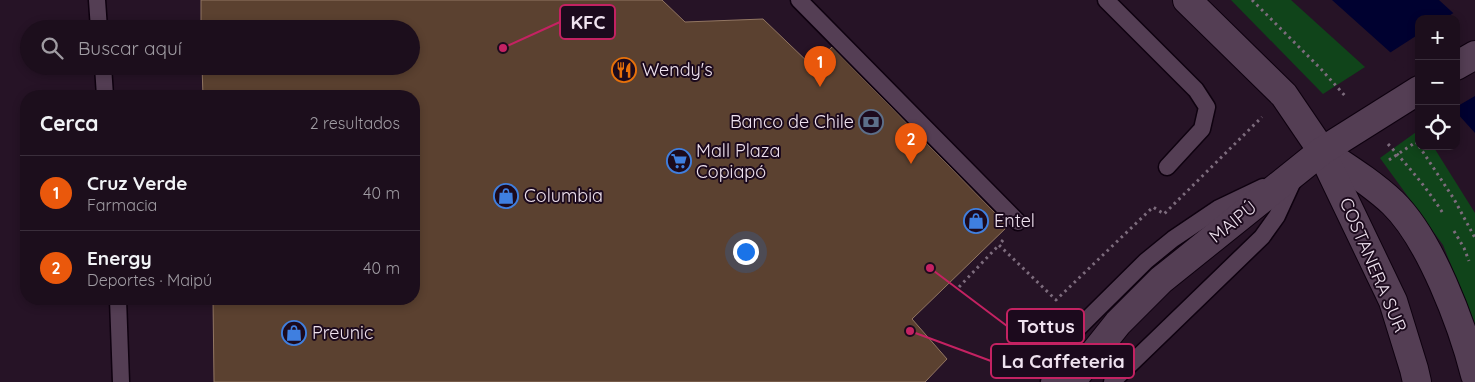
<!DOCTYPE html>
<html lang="es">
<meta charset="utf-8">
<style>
body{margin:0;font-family:Quicksand,sans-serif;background:#251725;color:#f1f3f6}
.controls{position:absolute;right:15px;top:15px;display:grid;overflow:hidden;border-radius:10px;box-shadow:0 2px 8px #0003}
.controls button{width:45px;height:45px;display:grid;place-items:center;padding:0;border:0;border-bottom:1px solid #3a2e3b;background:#1c0e1c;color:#f1f3f6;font:25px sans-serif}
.you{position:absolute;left:745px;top:251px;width:18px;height:18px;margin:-12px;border:4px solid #fff;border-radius:50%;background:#1a73e8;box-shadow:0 0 0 8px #1a73e833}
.badge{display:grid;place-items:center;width:32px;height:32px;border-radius:50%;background:#ea580c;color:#fff;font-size:16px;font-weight:700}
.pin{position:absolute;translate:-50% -41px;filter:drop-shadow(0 1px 2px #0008)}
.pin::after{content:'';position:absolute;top:26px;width:18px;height:15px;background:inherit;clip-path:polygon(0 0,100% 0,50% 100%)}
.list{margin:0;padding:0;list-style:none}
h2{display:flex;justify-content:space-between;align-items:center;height:65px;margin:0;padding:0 20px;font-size:21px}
h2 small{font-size:16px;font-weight:400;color:#a09ca3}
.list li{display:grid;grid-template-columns:32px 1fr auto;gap:15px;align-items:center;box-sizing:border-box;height:75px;padding:0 20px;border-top:1px solid #3a2e3b}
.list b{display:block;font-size:19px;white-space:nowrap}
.list p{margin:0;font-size:16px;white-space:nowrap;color:#a09ca3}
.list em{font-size:16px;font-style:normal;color:#a09ca3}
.icon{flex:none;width:28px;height:28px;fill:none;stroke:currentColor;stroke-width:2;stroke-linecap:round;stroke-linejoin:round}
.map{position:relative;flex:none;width:1475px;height:382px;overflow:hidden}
.search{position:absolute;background:#1c0e1c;box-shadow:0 2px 8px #0003;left:20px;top:20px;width:400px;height:55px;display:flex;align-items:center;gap:12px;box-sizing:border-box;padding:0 18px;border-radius:28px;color:#a09ca3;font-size:19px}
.panel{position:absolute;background:#1c0e1c;box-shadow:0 2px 8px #0003;left:20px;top:90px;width:400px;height:215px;border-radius:20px}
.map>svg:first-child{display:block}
.green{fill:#10441a}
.water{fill:#000130}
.pier{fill:#261326}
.building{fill:#5b4130;stroke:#927662}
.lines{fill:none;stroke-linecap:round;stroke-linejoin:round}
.service-casing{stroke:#0e010f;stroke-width:19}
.minor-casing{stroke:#0e010f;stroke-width:30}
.tertiary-casing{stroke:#0e010f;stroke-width:30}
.path{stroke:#7d6c7d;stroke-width:3;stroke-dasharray:2.5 4;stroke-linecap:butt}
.service{stroke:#543e54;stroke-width:16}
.minor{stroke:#543e54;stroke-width:28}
.tertiary{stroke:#543e54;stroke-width:28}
.labels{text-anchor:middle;stroke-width:4;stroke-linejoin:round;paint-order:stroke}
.poi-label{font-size:18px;fill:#efe2ef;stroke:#1c0a1d;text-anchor:start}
.street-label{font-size:18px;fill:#efe2ef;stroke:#1c0a1d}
.leader{fill:none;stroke:#c42262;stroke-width:2}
.callout-dot{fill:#c42262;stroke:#1c0a1d;stroke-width:2}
.callout{fill:#1c0a1d;stroke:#c42262;stroke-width:2}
.callout-label{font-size:19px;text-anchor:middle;font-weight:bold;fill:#efe2ef}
</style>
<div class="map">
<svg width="1475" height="382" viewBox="0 0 1475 382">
<rect width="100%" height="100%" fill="#261326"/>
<!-- green -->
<g class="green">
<path d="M1231,0H1291L1365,67L1323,94Z"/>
<path d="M1419,130V146H1433L1475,213V325L1443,245L1380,158Z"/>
</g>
<!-- water -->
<path class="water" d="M1332,0H1439L1475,33V133L1456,112V19H1419V78Z"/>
<!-- pier -->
<g class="pier">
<path d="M1455,12L1475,30V96L1456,107V19H1444Z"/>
<path d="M1419,34V81L1388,54Z"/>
</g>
<!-- building -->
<path class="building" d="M201,0H662L685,22L763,19L812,66L832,47L1008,226L912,319L947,359L925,382H214L213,299H414V96H203L202,66H411V29H201Z"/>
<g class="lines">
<defs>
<g id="service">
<path d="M97,0L99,29"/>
<path d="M799,0L1018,222"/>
<path d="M1106,0L1196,90L1207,107L1202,129L1167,167"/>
<path d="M103,66L105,96"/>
<path d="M118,299L121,382"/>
<path d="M1036,361L1049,357L1146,261L1173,239L1219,208L1263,187"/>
<path d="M1049,382L1077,368"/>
<path d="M1112,382L1262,237L1277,216L1294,179"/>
</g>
<path id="minor" d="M1187,0L1284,95L1322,151"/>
<g id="tertiary">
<path d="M1456,66L1475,55"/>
<path d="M1322,151C1346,167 1372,183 1393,203C1430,239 1462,324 1475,375"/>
<path d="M1322,153L1393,301L1414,369L1417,382"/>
<path d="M1071,382L1118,323L1161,280L1322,151L1419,90"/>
</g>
</defs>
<!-- service casing -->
<use href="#service" class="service-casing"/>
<!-- minor casing -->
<use href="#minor" class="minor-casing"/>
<!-- tertiary casing -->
<use href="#tertiary" class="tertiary-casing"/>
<!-- path -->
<g class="path">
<path d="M1252,0L1320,68L1347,98"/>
<path d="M1388,144C1409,167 1428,189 1444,215"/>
<path d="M1419,146L1454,199L1475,238"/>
<path d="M1389,160L1416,142L1419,146"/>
<path d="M1454,231L1464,248L1469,261"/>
<path d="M1003,240L999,245L1056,300L1153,207L1164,214L1262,117"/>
<path d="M959,287L999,245"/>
</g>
<!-- service -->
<use href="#service" class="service"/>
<!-- minor -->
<use href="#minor" class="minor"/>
<!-- tertiary -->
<use href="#tertiary" class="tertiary"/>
</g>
<!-- icons -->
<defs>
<symbol id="restaurant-ring" viewBox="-11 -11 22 22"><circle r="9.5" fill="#1c0a1d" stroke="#e8710a" stroke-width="1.5"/><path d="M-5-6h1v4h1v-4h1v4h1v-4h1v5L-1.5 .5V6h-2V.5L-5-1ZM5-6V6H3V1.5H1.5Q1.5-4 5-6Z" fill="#e8710a"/></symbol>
<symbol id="bank-ring" viewBox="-11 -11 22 22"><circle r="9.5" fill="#1c0a1d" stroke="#5c6f8a" stroke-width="1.5"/><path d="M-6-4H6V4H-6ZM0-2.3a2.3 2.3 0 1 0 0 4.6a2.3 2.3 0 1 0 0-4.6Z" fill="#5c6f8a"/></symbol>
<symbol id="supermarket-ring" viewBox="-11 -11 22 22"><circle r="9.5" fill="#1c0a1d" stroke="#3f7fe0" stroke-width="1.5"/><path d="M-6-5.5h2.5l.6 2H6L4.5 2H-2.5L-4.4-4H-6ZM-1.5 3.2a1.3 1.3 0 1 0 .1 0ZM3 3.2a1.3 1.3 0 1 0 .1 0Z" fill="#3f7fe0"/></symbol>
<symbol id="shop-ring" viewBox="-11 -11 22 22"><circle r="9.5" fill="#1c0a1d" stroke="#3f7fe0" stroke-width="1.5"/><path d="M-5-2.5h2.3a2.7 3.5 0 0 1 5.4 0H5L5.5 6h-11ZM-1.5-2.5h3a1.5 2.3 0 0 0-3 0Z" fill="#3f7fe0"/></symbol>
</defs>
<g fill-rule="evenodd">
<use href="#restaurant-ring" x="610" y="56" width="28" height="28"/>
<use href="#bank-ring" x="857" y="108" width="28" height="28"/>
<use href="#supermarket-ring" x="665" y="147" width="28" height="28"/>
<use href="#shop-ring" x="492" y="182" width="28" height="28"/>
<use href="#shop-ring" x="962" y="207" width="28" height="28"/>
<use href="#shop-ring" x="280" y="319" width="28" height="28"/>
</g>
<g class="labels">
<!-- poi labels -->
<g class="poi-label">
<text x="642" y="76">Wendy's</text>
<text x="854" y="128" text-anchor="end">Banco de Chile</text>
<text x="696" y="157">Mall Plaza<tspan x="696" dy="21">Copiapó</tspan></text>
<text x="524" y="202">Columbia</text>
<text x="994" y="227">Entel</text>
<text x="312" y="339">Preunic</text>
</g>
<!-- street labels -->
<g class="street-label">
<text transform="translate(1233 222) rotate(-39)" y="6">MAIPÚ</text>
<text transform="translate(1373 265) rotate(67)" y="6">COSTANERA SUR</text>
</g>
</g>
<!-- callouts -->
<path class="leader" d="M503 48L560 22M930 268L1007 326M910 331L991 361"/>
<g class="callout-dot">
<circle cx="503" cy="48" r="5"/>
<circle cx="930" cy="268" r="5"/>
<circle cx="910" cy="331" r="5"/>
</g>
<g class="callout">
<rect x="560" y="5" width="55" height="34" rx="5"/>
<rect x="1007" y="309" width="77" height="34" rx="5"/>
<rect x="991" y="344" width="143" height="34" rx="5"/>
</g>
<g class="callout-label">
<text x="588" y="29">KFC</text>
<text x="1046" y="333">Tottus</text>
<text x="1063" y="368">La Caffeteria</text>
</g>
</svg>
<div class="controls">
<button>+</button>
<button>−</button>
<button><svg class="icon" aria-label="locate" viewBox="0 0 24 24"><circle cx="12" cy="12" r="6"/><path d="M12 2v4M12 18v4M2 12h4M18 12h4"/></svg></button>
</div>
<div class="you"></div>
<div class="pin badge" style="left:820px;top:87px">1</div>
<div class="pin badge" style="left:911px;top:164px">2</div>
<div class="search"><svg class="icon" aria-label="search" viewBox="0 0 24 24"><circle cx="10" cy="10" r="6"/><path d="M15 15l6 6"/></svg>Buscar aquí</div>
<section class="panel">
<h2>Cerca<small>2 resultados</small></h2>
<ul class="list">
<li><span class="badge">1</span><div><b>Cruz Verde</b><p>Farmacia</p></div><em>40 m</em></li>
<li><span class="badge">2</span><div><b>Energy</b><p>Deportes · Maipú</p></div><em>40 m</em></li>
</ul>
</section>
</div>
